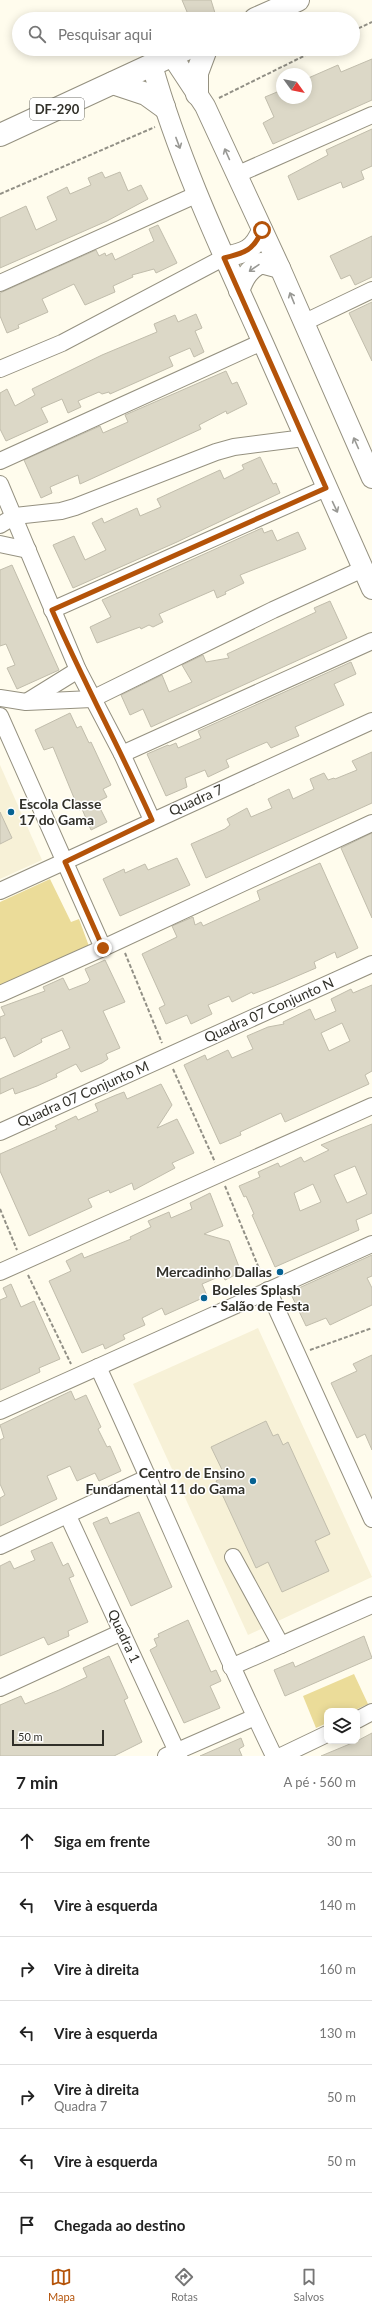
<!DOCTYPE html>
<html lang="pt">
<meta charset="utf-8">
<style>
body{margin:0;font-family:Lato,sans-serif;background:#f6f6f6;color:#222}
.controls{position:absolute;right:12px;bottom:12px;display:grid;overflow:hidden;border-radius:8px;box-shadow:0 2px 10px #0003}
.controls button{width:36px;height:36px;display:grid;place-items:center;padding:0;border:0;border-bottom:1px solid #e0e0e0;background:#fff;color:#222;font:20px sans-serif}
.compass{position:absolute;left:276px;top:68px;width:36px;height:36px;border-radius:50%;background:#fff;box-shadow:0 2px 10px #0003;rotate:123deg}
.scale{position:absolute;left:12px;bottom:10px;width:92px;box-sizing:border-box;padding-left:4px;border:2px solid #313029;border-top:0;font-size:11px;line-height:14px;white-space:nowrap;color:#313029;-webkit-text-stroke:3px #fff;paint-order:stroke}
.stop{position:absolute;width:12px;height:12px;margin:-9px;border:3px solid #b45309;border-radius:50%;background:#fff}
.stop.end{background:#b45309;border-color:#fff;box-shadow:0 1px 4px #0008}
.list{margin:0;padding:0;list-style:none}
h2{display:flex;justify-content:space-between;align-items:center;height:52px;margin:0;padding:0 16px;font-size:17px}
h2 small{font-size:13px;font-weight:400;color:#767676}
.list li{display:grid;grid-template-columns:26px 1fr auto;gap:12px;align-items:center;box-sizing:border-box;height:64px;padding:0 16px;border-top:1px solid #e0e0e0}
.list b{display:block;font-size:15px;white-space:nowrap}
.list p{margin:0;font-size:13px;white-space:nowrap;color:#767676}
.list em{font-size:13px;font-style:normal;color:#767676}
.icon{flex:none;width:22px;height:22px;fill:none;stroke:currentColor;stroke-width:2;stroke-linecap:round;stroke-linejoin:round}
.map{position:relative;flex:none;width:372px;height:1756px;overflow:hidden}
.search{position:absolute;background:#fff;box-shadow:0 2px 10px #0003;left:12px;right:12px;top:12px;height:44px;display:flex;align-items:center;gap:10px;box-sizing:border-box;padding:0 14px;border-radius:22px;color:#767676;font-size:15px}
.sheet{height:500px;background:#fff}
nav{display:flex;justify-content:space-around;align-items:center;box-sizing:border-box;height:56px;border-top:1px solid #e0e0e0;background:#fff;font-size:11px;color:#767676}
nav a{display:grid;justify-items:center;gap:2px}
nav .on{color:#b45309}
.map>svg:first-child{display:block}
.built{fill:#f7f1d7}
.green{fill:#ebdc99}
.building{fill:#dcd8c7;stroke:#c1bdac;fill-rule:evenodd}
.lines{fill:none;stroke-linecap:round;stroke-linejoin:round}
.minor-casing{stroke:#959180;stroke-width:18}
.major-casing{stroke:#959180;stroke-width:22}
.highway-casing{stroke:#959180;stroke-width:24}
.path{stroke:#929086;stroke-width:2;stroke-dasharray:4 2;stroke-linecap:butt}
.minor{stroke:#fff;stroke-width:16}
.major{stroke:#fff;stroke-width:20}
.highway{stroke:#fff;stroke-width:22}
.oneway{stroke:#989894}
.route{stroke:#b45309;stroke-width:5}
.poi-dot{fill:#066292;stroke:#fff;stroke-width:1.5}
.labels{text-anchor:middle;stroke-width:3;stroke-linejoin:round;paint-order:stroke}
.shield{fill:#fff;stroke:#6f6e69;stroke-width:1}
.shield-label{font-size:13px;font-weight:bold;fill:#313029}
.street-label{font-size:14px;fill:#313029;stroke:#fff}
.poi-label{font-size:14px;font-weight:bold;fill:#313029;stroke:#fff;text-anchor:start}
</style>
<div class="map">
<svg width="372" height="1756" viewBox="0 0 372 1756">
<rect width="100%" height="100%" fill="#fffced"/>
<!-- built -->
<g class="built">
<path d="M0,765L42,860L0,879Z"/>
<path d="M258,1328L372,1577L248,1635L133,1384Z"/>
</g>
<!-- green -->
<g class="green">
<path d="M50,879L71,922L79,919L90,949L0,990V902Z"/>
<path d="M354,1674L368,1704L353,1711H327V1723L316,1728L303,1696Z"/>
</g>
<!-- building -->
<g class="building">
<path d="M182,0H211L215,13L199,19H190Z"/>
<path d="M372,59V100L273,144L263,123L274,117L265,97L282,90V98H306V79L338,65L341,72Z"/>
<path d="M372,129V166L361,171L364,179L343,188L341,182L298,200L288,176L328,155L326,150Z"/>
<path d="M102,172L105,178L120,172L128,191L141,185L148,199L107,221L0,268V218L26,206L36,230L57,220L47,197L67,187L70,194L91,185L88,178Z"/>
<path d="M158,225L177,263L156,273L154,269L132,275L133,277L113,286L115,292L85,305L74,284L42,299L48,312L18,325L19,328L7,333L0,316V293L96,250L99,256L105,253L106,256L112,253L115,260L154,241L149,229Z"/>
<path d="M372,236V277L355,285L350,275L341,279L330,256Z"/>
<path d="M372,302V361L349,313Z"/>
<path d="M196,314L202,328L195,331L204,352L194,357L190,348L169,357L173,366L110,394L109,392L102,394L99,392L78,401L81,407L68,413L62,399L41,408L48,422L6,441L0,429V393L7,389L15,406L35,395L32,389L102,355L157,332L154,324L175,315L178,322Z"/>
<path d="M226,371L232,384L237,382L247,404L227,414L226,411L199,425L201,429L80,484L78,475L50,487L52,493L41,498L24,460L100,426L103,433L128,422L125,415Z"/>
<path d="M260,457L273,484L276,483L280,493L177,542L73,588L53,545L74,536L85,560L106,550L92,523L102,518L104,523L137,508L140,516L161,507L157,499L220,470L224,479L244,469L242,465Z"/>
<path d="M262,528L264,533L272,530L277,541L298,532L306,549L240,575L244,583L225,592L226,594L217,598L214,590L159,614L163,622L153,627L149,625L141,629L140,627L97,643L90,627L111,617L102,600Z"/>
<path d="M12,565L59,670L17,689L7,668L15,665L6,644L0,646V570Z"/>
<path d="M330,601L347,638L151,727L143,709L130,715L121,695L162,675L169,692L192,682L182,665L203,655L206,662L229,658L227,654L316,612L314,608Z"/>
<path d="M351,662L356,674L334,684L344,705L295,727L299,736L294,738L271,748L267,742L253,748L226,760L229,767L208,777L205,770L185,778L187,787L166,796L147,754L168,745L169,746L176,743L178,748L201,738L198,731Z"/>
<path d="M70,713L77,728L81,726L89,743L91,742L111,785L103,789L107,797L97,802L107,822L91,830L82,809L79,810L53,747L44,750L35,730Z"/>
<path d="M372,752V803L206,878L191,844L225,829L230,825L227,819L247,808L251,817L272,808L268,799L276,795L289,789L293,799L314,789L310,779L324,773L328,780L334,778L335,779L357,770L352,761Z"/>
<path d="M0,812L12,838L0,844Z"/>
<path d="M372,833V918L341,848Z"/>
<path d="M177,858L190,885L120,916L103,879L124,869L125,873L145,864L148,870Z"/>
<path d="M320,863L358,948L337,958L335,952L314,962L316,968L274,986L253,994L252,992L232,1002L229,996L208,1005L212,1014L191,1024L187,1015L166,1024L159,1008L165,1005L142,954L177,937L172,926L193,917L195,925L201,922L203,926L260,900L257,891Z"/>
<path d="M105,960L125,1002L103,1011L120,1048L106,1054L108,1059L102,1063L81,1072L76,1064L56,1074L57,1077L37,1086L15,1094L13,1088L0,1094V1079L70,1048L62,1030L41,1039L42,1042L14,1057L5,1037L0,1039V1017L5,1015L1,1007L45,991L43,987L63,978L69,990L87,983L90,980L85,969Z"/>
<path d="M372,985V1071L365,1075L369,1084L285,1122L281,1113L240,1132L241,1135L220,1144L184,1065L205,1055L207,1060L228,1050L232,1058L253,1049L247,1036L268,1027L284,1024L283,1022L310,1009L315,1020L336,1011L331,999L351,989L353,993ZM342,1023L350,1041L329,1051L321,1033Z"/>
<path d="M161,1084L172,1105L157,1128L177,1119L194,1153L172,1163L175,1168L134,1190L132,1183L110,1193L109,1190L88,1199L92,1207L29,1236L0,1171V1154L57,1129L55,1126L76,1116L78,1120L98,1111L95,1104L116,1095L124,1092L127,1099Z"/>
<path d="M372,1124V1213L356,1220L359,1230L275,1267L252,1215L254,1214L246,1196L244,1197L239,1186L260,1177L258,1172L278,1163L280,1167L301,1157L304,1162L329,1150L321,1145ZM355,1166L367,1194L347,1203L334,1175ZM313,1184L321,1202L300,1211L294,1193Z"/>
<path d="M210,1193L223,1226L204,1234L229,1241L241,1272L225,1280L223,1275L202,1284L207,1296L165,1315L162,1308L142,1318L145,1325L123,1335L125,1339L105,1349L103,1344L82,1353L49,1281L71,1271L66,1261L82,1253L84,1258L131,1239L130,1237L151,1227L148,1221L169,1212L171,1218L192,1209L190,1203Z"/>
<path d="M372,1255V1276L367,1278L372,1288V1305L330,1325L326,1318L306,1326L290,1292Z"/>
<path d="M11,1284L21,1307L34,1301L60,1359L39,1368L40,1372L0,1390V1300L7,1297L3,1288Z"/>
<path d="M372,1355V1450L365,1434L357,1438L331,1383L357,1371L353,1364Z"/>
<path d="M71,1391L75,1400L86,1395L101,1427L98,1429L107,1447L110,1446L121,1471L99,1481L95,1473L77,1481L70,1466L47,1476L57,1499L0,1526V1498L5,1495L0,1484V1440L4,1438L0,1425Z"/>
<path d="M266,1421L273,1436L278,1434L283,1445L288,1442L330,1534L315,1541L329,1571L282,1592L268,1562L256,1568L216,1481L225,1476L211,1447Z"/>
<path d="M139,1512L172,1587L131,1606L93,1523L107,1517L110,1524Z"/>
<path d="M52,1542L63,1566L68,1563L74,1576L69,1578L88,1622L68,1631L69,1636L48,1645L44,1637L0,1656V1566L10,1561L14,1569L35,1560L31,1551Z"/>
<path d="M188,1620L211,1672L216,1670L221,1681L210,1686L220,1708L184,1723L150,1650L157,1646L154,1639L159,1637L158,1634Z"/>
<path d="M364,1636L372,1658L285,1696L274,1670L293,1662L295,1667Z"/>
<path d="M109,1656L128,1698L124,1700L142,1742L114,1756H0V1705L21,1696L25,1704L59,1690L87,1677L83,1668Z"/>
<path d="M372,1733V1756H321L357,1741Z"/>
<path d="M241,1738L244,1746L239,1749L242,1756H200Z"/>
</g>
<g class="lines">
<defs>
<g id="minor">
<path d="M236,175L372,115"/>
<path d="M0,283L198,194"/>
<path d="M303,323L372,290"/>
<path d="M0,369L62,343L225,257"/>
<path d="M0,461L262,342"/>
<path d="M0,484L78,670L122,754L152,820"/>
<path d="M0,525L15,516L61,511L75,507L216,452L234,447L304,438"/>
<path d="M0,544L28,550"/>
<path d="M52,610L326,488"/>
<path d="M0,698L26,702L92,699L273,610L363,569"/>
<path d="M28,701L78,670"/>
<path d="M0,716L103,948"/>
<path d="M122,754L372,641"/>
<path d="M0,891L372,721"/>
<path d="M0,994L103,948L372,823"/>
<path d="M0,1132L372,964"/>
<path d="M0,1272L372,1106"/>
<path d="M268,1290L372,1519"/>
<path d="M98,1367C158,1496 212,1628 274,1756"/>
<path d="M0,1411L372,1244"/>
<path d="M68,1516L179,1756"/>
<path d="M0,1546L149,1477"/>
<path d="M233,1557L281,1645"/>
<path d="M231,1667L372,1605"/>
<path d="M0,1688L122,1632"/>
<path d="M357,1720L372,1712"/>
<path d="M166,1756L255,1717"/>
<path d="M281,1756L327,1734"/>
</g>
<g id="major">
<path d="M172,56L205,106L280,268L372,478"/>
<path d="M152,65C179,161 222,252 263,343C299,425 335,507 372,589"/>
<path d="M225,257C245,253 254,250 262,230"/>
<path d="M239,291C244,278 248,270 261,263L280,268"/>
</g>
<g id="highway">
<path d="M255,19L298,0"/>
<path d="M113,83L146,94L164,107"/>
<path d="M197,94V73L206,49"/>
<path d="M0,135L186,49"/>
</g>
</defs>
<!-- minor casing -->
<use href="#minor" class="minor-casing"/>
<!-- major casing -->
<use href="#major" class="major-casing"/>
<!-- highway casing -->
<use href="#highway" class="highway-casing"/>
<!-- path -->
<g class="path">
<path d="M353,31L372,22"/>
<path d="M219,98L318,49"/>
<path d="M0,194L155,127"/>
<path d="M125,953L162,1043"/>
<path d="M173,1069L215,1162"/>
<path d="M225,1186L263,1278"/>
<path d="M0,1209L17,1250"/>
<path d="M28,1275L71,1364"/>
<path d="M310,1350L372,1328"/>
</g>
<!-- minor -->
<use href="#minor" class="minor"/>
<!-- major -->
<use href="#major" class="major"/>
<!-- highway -->
<use href="#highway" class="highway"/>
</g>
<!-- one-way arrows -->
<defs><path id="oneway-shaft" d="M-6 0H5M1.5-3L5.5 0L1.5 3" fill="none" stroke-width="1.6" stroke-linecap="round" stroke-linejoin="round"/></defs>
<g class="oneway">
<use href="#oneway-shaft" transform="translate(178 143) rotate(69)"/>
<use href="#oneway-shaft" transform="translate(227 154) rotate(-114)"/>
<use href="#oneway-shaft" transform="translate(254 268) rotate(145)"/>
<use href="#oneway-shaft" transform="translate(292 298) rotate(-112)"/>
<use href="#oneway-shaft" transform="translate(356 443) rotate(-114)"/>
<use href="#oneway-shaft" transform="translate(335 507) rotate(65)"/>
</g>
<g class="lines">
<!-- route -->
<path class="route" d="M103,948L65,862L152,820C120,749 83,681 52,610L326,488L224,258C245,253 254,250 262,230"/>
</g>
<!-- markers -->
<g class="poi-dot">
<circle cx="11" cy="812" r="4"/>
<circle cx="280" cy="1272" r="4"/>
<circle cx="204" cy="1298" r="4"/>
<circle cx="253" cy="1481" r="4"/>
</g>
<g class="labels">
<!-- shield labels -->
<rect class="shield" x="30" y="98" width="54" height="22" rx="3"/>
<g class="shield-label">
<text x="57" y="114">DF-290</text>
</g>
<!-- street labels -->
<g class="street-label">
<text transform="translate(196 800) rotate(-24)" y="5">Quadra 7</text>
<text transform="translate(269 1010) rotate(-24)" y="5">Quadra 07 Conjunto N</text>
<text transform="translate(83 1094) rotate(-24)" y="5">Quadra 07 Conjunto M</text>
<text transform="translate(124 1636) rotate(65)" y="5">Quadra 1</text>
</g>
<!-- poi labels -->
<g class="poi-label">
<text x="19" y="809">Escola Classe<tspan x="19" dy="16">17 do Gama</tspan></text>
<text x="272" y="1277" text-anchor="end">Mercadinho Dallas</text>
<text x="212" y="1295">Boleles Splash<tspan x="212" dy="16">- Salão de Festa</tspan></text>
<text x="245" y="1478" text-anchor="end">Centro de Ensino<tspan x="245" dy="16">Fundamental 11 do Gama</tspan></text>
</g>
</g>
</svg>
<div class="controls">
<button><svg class="icon" aria-label="layers" viewBox="0 0 24 24"><path d="M12 4l9 5-9 5-9-5zM3 14l9 5 9-5"/></svg></button>
</div>
<svg class="compass" viewBox="-18 -18 36 36"><path d="M0-13l5 13h-10z" fill="#e53935"/><path d="M0 13l5-13h-10z" fill="#767676"/></svg>
<div class="scale">50 m</div>
<div class="stop" style="left:262px;top:230px"></div>
<div class="stop end" style="left:103px;top:948px"></div>
<div class="search"><svg class="icon" aria-label="search" viewBox="0 0 24 24"><circle cx="10" cy="10" r="6"/><path d="M15 15l6 6"/></svg>Pesquisar aqui</div>
</div>
<section class="sheet">
<h2>7 min<small>A pé · 560 m</small></h2>
<ul class="list">
<li><svg class="icon" aria-label="ahead" viewBox="0 0 24 24"><path d="M12 20V5M6 11l6-6 6 6"/></svg><div><b>Siga em frente</b></div><em>30 m</em></li>
<li><svg class="icon" aria-label="left" viewBox="0 0 24 24"><path d="M17 20v-9H6M10 6l-5 5 5 5"/></svg><div><b>Vire à esquerda</b></div><em>140 m</em></li>
<li><svg class="icon" aria-label="right" viewBox="0 0 24 24"><path d="M7 20v-9h11M14 6l5 5-5 5"/></svg><div><b>Vire à direita</b></div><em>160 m</em></li>
<li><svg class="icon" aria-label="left" viewBox="0 0 24 24"><path d="M17 20v-9H6M10 6l-5 5 5 5"/></svg><div><b>Vire à esquerda</b></div><em>130 m</em></li>
<li><svg class="icon" aria-label="right" viewBox="0 0 24 24"><path d="M7 20v-9h11M14 6l5 5-5 5"/></svg><div><b>Vire à direita</b><p>Quadra 7</p></div><em>50 m</em></li>
<li><svg class="icon" aria-label="left" viewBox="0 0 24 24"><path d="M17 20v-9H6M10 6l-5 5 5 5"/></svg><div><b>Vire à esquerda</b></div><em>50 m</em></li>
<li><svg class="icon" aria-label="arrive" viewBox="0 0 24 24"><path d="M6 21V4h12l-3 4 3 4H6"/></svg><div><b>Chegada ao destino</b></div></li>
</ul>
</section>
<nav>
<a class="on"><svg class="icon" aria-label="map" viewBox="0 0 24 24"><path d="M3 6l6-2 6 2 6-2v14l-6 2-6-2-6 2zM9 4v14M15 6v14"/></svg>Mapa</a>
<a><svg class="icon" aria-label="directions" viewBox="0 0 24 24"><path d="M12 3l9 9-9 9-9-9zM9 14v-3h6M13 9l2 2-2 2"/></svg>Rotas</a>
<a><svg class="icon" aria-label="saved" viewBox="0 0 24 24"><path d="M7 4h10v16l-5-4-5 4z"/></svg>Salvos</a>
</nav>
